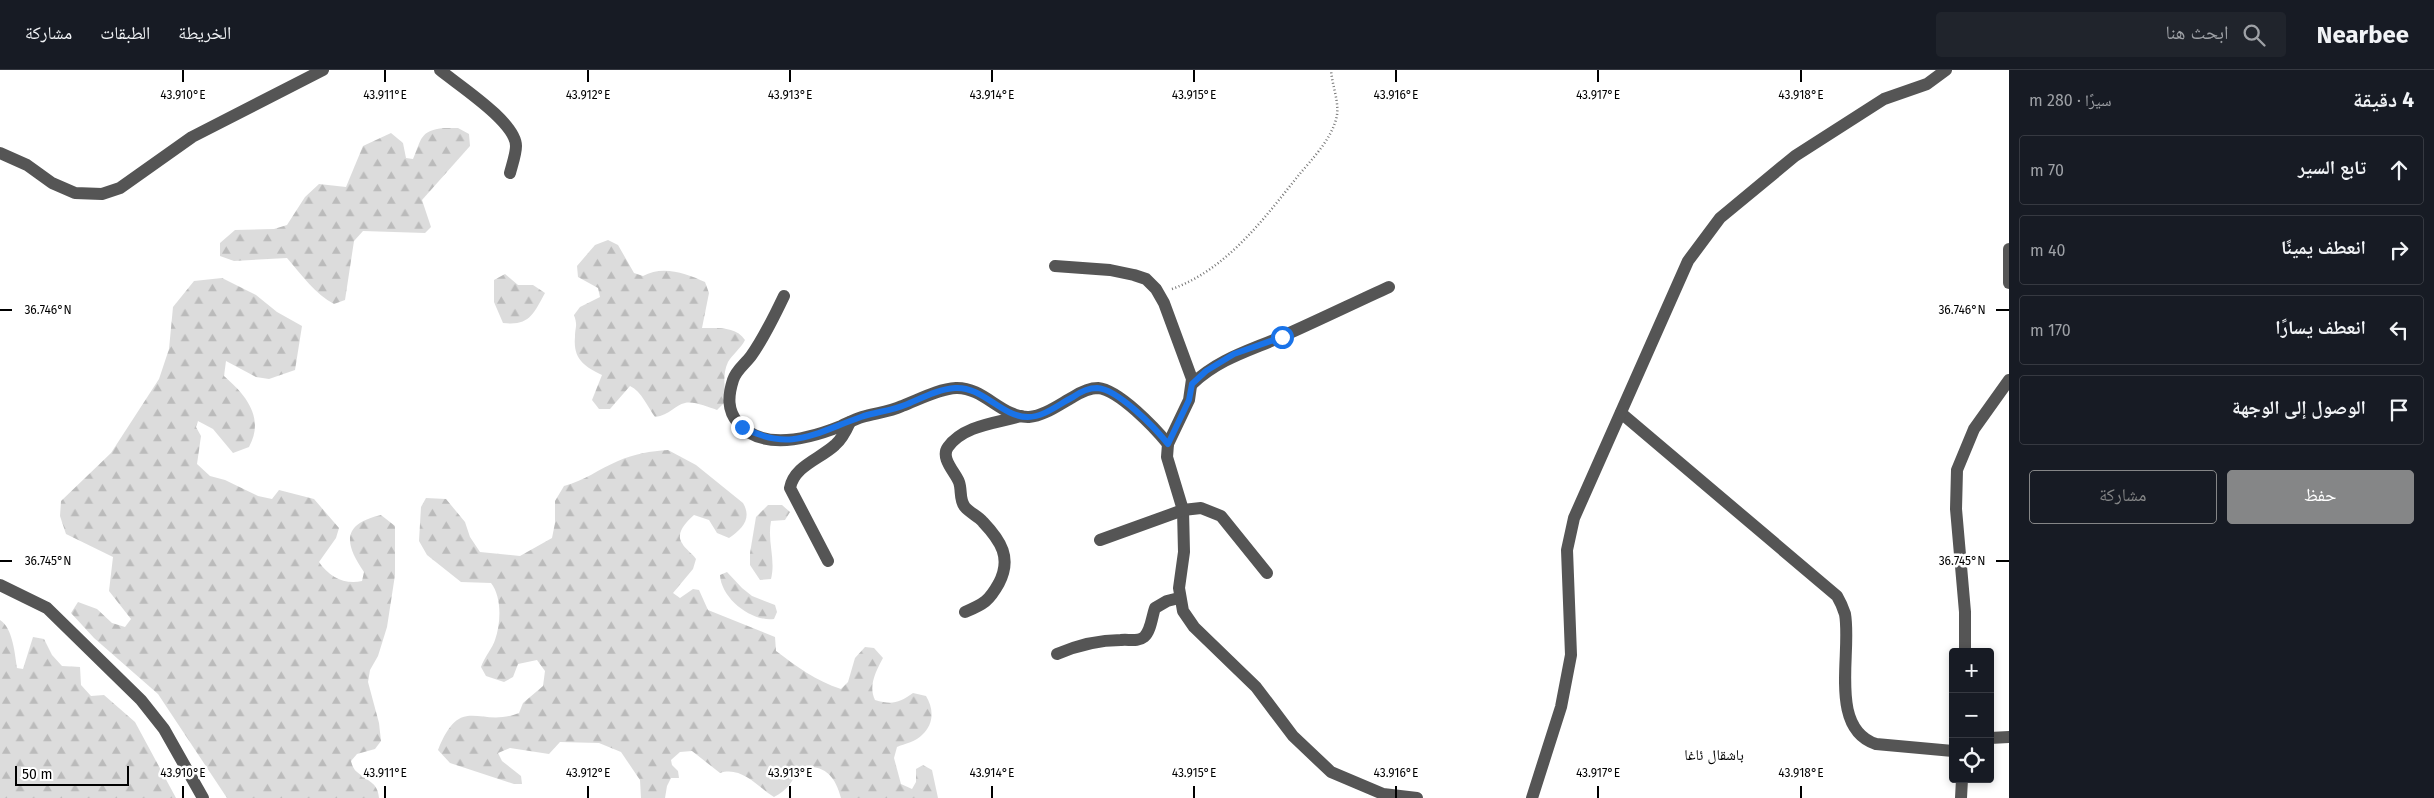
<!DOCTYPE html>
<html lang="ar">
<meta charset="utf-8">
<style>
body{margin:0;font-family:"Fira Sans","Noto Naskh Arabic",sans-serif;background:#20242c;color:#f1f3f6;direction:rtl}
.controls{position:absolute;right:15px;bottom:15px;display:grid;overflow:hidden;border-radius:5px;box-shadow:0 2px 8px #0003}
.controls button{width:45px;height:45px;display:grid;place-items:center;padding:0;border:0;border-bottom:1px solid #363941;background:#171b24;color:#f1f3f6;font:25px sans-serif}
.scale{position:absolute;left:15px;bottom:12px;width:114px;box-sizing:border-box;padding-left:5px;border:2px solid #000;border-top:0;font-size:14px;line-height:18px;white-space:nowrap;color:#000;-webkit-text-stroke:4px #fff;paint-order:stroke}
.stop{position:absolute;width:15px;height:15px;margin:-11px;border:4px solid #1a73e8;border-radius:50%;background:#fff}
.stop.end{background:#1a73e8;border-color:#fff;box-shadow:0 1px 5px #0008}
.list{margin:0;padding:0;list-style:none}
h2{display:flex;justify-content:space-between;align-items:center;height:65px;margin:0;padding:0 20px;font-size:21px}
h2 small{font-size:16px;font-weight:400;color:#9ea1a6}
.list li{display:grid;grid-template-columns:32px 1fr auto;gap:15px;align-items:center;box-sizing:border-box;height:70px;margin:0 10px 10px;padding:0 10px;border:1px solid #363941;border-radius:5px}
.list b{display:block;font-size:19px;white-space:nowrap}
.list em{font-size:16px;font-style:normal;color:#9ea1a6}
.actions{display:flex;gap:10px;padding:15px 20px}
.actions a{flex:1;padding:11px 0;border:1px solid #858687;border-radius:5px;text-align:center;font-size:18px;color:#858687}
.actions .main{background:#858687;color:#fff}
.icon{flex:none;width:28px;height:28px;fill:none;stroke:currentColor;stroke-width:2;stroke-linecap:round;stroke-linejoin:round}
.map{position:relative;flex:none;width:2009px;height:728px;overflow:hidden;direction:ltr}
header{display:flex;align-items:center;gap:30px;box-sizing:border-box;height:70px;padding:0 25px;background:#171b24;border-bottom:1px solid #363941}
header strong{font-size:24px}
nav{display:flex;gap:28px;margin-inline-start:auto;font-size:18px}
.search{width:350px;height:45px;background:#20242c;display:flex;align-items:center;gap:12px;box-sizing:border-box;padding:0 18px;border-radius:5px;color:#9ea1a6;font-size:19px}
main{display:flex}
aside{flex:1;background:#171b24}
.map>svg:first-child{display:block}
.forest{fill:url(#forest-firs)}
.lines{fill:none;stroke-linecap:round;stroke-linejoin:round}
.path{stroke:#777;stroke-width:2.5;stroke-dasharray:1 2.5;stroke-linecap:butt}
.minor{stroke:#555;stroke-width:12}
.route{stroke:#1a73e8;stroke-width:6}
.ticks{fill:none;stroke:#000;stroke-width:2}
.labels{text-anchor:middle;stroke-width:5;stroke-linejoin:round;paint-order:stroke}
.quarter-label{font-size:15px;fill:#000;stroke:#fff}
.ticks-label{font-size:12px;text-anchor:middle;fill:#000;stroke:#fff;stroke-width:5;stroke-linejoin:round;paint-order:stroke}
</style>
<header>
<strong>Nearbee</strong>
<div class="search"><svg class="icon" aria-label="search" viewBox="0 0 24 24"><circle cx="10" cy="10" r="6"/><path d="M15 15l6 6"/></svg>ابحث هنا</div>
<nav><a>الخريطة</a><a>الطبقات</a><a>مشاركة</a></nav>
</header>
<main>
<aside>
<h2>4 دقيقة<small>سيرًا · 280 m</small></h2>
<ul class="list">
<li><svg class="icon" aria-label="ahead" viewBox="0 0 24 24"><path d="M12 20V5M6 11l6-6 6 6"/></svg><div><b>تابع السير</b></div><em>70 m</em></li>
<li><svg class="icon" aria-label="right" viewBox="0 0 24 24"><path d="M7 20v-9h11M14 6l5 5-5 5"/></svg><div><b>انعطف يمينًا</b></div><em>40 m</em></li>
<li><svg class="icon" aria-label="left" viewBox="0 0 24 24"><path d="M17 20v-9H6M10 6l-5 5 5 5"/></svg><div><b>انعطف يسارًا</b></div><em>170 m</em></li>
<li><svg class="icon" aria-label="arrive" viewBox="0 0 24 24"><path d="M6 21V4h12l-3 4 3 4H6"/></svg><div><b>الوصول إلى الوجهة</b></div></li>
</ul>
<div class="actions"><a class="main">حفظ</a><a>مشاركة</a></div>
</aside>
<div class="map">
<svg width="2009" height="728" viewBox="0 0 2009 728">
<defs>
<pattern id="forest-firs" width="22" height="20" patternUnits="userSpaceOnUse" patternTransform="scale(1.25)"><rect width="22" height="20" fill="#dcdcdc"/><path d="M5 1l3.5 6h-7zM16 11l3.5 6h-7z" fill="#bbb"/></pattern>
</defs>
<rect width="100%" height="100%" fill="#fff"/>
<!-- forest -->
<g class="forest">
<path d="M444,58H458L469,64L470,76L422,130L431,157L425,163L363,161L354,171L345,230L334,234C316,225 301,204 287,188L234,191L220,186V173L235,160L274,159L287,155L305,127L319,114L346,117L363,76L391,63L403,73L406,88L413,89C422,69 419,61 444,58Z"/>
<path d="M608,170L618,175L634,203L643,206C662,195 686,203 705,212L709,223L702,258C717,258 736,256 745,270C741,278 733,284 728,292C722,305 725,318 726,331L717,340C708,337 694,331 685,333C675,335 670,345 655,347C647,336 642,322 630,316L610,339H599L592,330L602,305C584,296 573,289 575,267C575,257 578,256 574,245L580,237L600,227L598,218L578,207L577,196L595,175Z"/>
<path d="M505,204L518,215H533L545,223C533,245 529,256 503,253L494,232V210Z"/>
<path d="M222,208L256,225L277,242L302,256L295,300L269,309L256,307L226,291L224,306C246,325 265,348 249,377L233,383L213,359L198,351L196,357L201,366L197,394L210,406L225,410L258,426L272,429L279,420L314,429L339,458L336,468L319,492C329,507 345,515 362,511L364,502C344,473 342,454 381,445L395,456V505L387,557L378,586L370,600L368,612L379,653L381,671L375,679L357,684L351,691C352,695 354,700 357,702C367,711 378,712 379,728H227L158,624L94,568L71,543L78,532L97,539L112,553L125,557L131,549L109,521L113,487L66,464L60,446L61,431L111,383L159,309L169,279L173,237L194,211Z"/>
<path d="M668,380L696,395L743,433C752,448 743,459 729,468L717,463L709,450L694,445C687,451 675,463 682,473C685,479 692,483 696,489L693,499L673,523L680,528L693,519L699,520L708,540L775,567L776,581C796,596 816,611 841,619L848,612L855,588L865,577L874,578L883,588C876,601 868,616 875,630C892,635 899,633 913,623L926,626C934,639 934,654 922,665C917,671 904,674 897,677L894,688L901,714L912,719L916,712V699L923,695L932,700L938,728H841C835,705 824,694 799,697C793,711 788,720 774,727C757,716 741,696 720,703L692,681L680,682L671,690L672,695L678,701L679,708H671L667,716L665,728H641L640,710L621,682L599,673L560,672L549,684L510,678L498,683L502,691L521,706L522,714H514L450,693L438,680C461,622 479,659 519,643L523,633L543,616L545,601L537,590L518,594L513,607L504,612L486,606L481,597C484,588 493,577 495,570C501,553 502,527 491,513L461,512L427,485L419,471L421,437L426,428L446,429L465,452L470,467L480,482L520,486L552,468L555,453V431L564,416C584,411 599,399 618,391C634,384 651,381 668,380Z"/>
<path d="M768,435H782L790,442L785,450L771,451C767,472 776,489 771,509L760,510L750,495V483L756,447Z"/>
<path d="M727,502L742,518L752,526L775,535L777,542L774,549C751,552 721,528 720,505Z"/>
<path d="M0,550C13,558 15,585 17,598L23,599L33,567L44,569L52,585L62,596L80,597L81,615L91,626L104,625L135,652L176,728H0Z"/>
</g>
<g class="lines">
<!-- path -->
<path class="path" d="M1172,219C1227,199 1263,150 1298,106C1312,89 1333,68 1337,45C1339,31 1332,15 1331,0"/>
<!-- minor -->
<g class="minor">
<path d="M440,0C458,15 516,52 516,76C516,84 512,95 510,103"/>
<path d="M0,83L27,95L52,113L75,123L102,124L120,118L192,67L323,0"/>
<path d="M2009,179V213"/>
<path d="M1055,196L1110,200L1134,205L1146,209L1156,219L1164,233L1192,309L1189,330L1168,374L1167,387L1183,440L1184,482L1179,518L1183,541L1194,557L1256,617L1293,666L1331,702L1383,724L1417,728"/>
<path d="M784,226C774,247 764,268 751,286C745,294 736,300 733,310C728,326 727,340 738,353C763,382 811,368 841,356C848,353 855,349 862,347C875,343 889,342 902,336C918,330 938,319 956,318C984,317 1002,348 1029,347C1044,346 1060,334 1073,327C1081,322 1089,318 1098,318C1119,320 1155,358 1168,374"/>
<path d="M1192,314C1220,288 1249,281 1283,266C1319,250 1354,233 1389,217"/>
<path d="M1621,343L1837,526C1840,531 1843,538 1845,544C1852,583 1828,658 1876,674L1953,681"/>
<path d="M1100,470L1183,440L1201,438L1221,446L1267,503"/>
<path d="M828,491L790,418C794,396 820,389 835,375C842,369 846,361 850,352"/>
<path d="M0,515L47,538L141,630L164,659L203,728"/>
<path d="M965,542C984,534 989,531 999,513C1012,488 1001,471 983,452C978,446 970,443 965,437C959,430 962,420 959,412C955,402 940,388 948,377C964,355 997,353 1021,346"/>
<path d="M1965,582V542L1956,439L1957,400L1974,359L2009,310"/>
<path d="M1057,584C1078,575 1098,570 1121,570C1128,569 1138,572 1144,567C1151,561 1152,546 1155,538L1167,531L1179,528"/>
<path d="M1990,668L2009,667"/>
<path d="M1532,728L1561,637L1571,585L1567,480L1574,448L1688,191L1720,148L1795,86L1884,29L1927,14L1946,0"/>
<path d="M1961,728L1962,709"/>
</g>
</g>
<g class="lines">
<!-- route -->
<path class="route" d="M742,357C790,383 815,363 861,347C875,342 890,341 905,335C920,329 938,319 955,318C983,316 1001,347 1028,347C1044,347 1059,334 1073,327C1080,322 1088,318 1097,318C1118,319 1155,358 1168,374L1189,330L1192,314L1206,301L1234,284L1282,267"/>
</g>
<!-- ticks -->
<path class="ticks" d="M183,0V12M385,0V12M588,0V12M790,0V12M992,0V12M1194,0V12M1396,0V12M1598,0V12M1801,0V12M0,240H12M1996,240H2009M0,491H12M1996,491H2009M183,716V728M385,716V728M588,716V728M790,716V728M992,716V728M1194,716V728M1396,716V728M1598,716V728M1801,716V728"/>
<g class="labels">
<!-- quarter labels -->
<g class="quarter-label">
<text x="1714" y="690">باشقال ئاغا</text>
</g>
</g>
<g class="ticks-label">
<text x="183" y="29">43.910°E</text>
<text x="385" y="29">43.911°E</text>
<text x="588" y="29">43.912°E</text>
<text x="790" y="29">43.913°E</text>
<text x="992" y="29">43.914°E</text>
<text x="1194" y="29">43.915°E</text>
<text x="1396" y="29">43.916°E</text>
<text x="1598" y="29">43.917°E</text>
<text x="1801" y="29">43.918°E</text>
<text x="48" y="244">36.746°N</text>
<text x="1962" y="244">36.746°N</text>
<text x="48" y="495">36.745°N</text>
<text x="1962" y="495">36.745°N</text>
<text x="183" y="707">43.910°E</text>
<text x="385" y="707">43.911°E</text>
<text x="588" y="707">43.912°E</text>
<text x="790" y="707">43.913°E</text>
<text x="992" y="707">43.914°E</text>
<text x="1194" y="707">43.915°E</text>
<text x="1396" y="707">43.916°E</text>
<text x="1598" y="707">43.917°E</text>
<text x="1801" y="707">43.918°E</text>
</g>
</svg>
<div class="controls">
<button>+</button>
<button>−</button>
<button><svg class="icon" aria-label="locate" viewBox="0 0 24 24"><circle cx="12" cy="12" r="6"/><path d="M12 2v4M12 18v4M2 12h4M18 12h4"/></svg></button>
</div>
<div class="scale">50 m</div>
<div class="stop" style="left:1282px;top:267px"></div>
<div class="stop end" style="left:742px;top:357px"></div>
</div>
</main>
